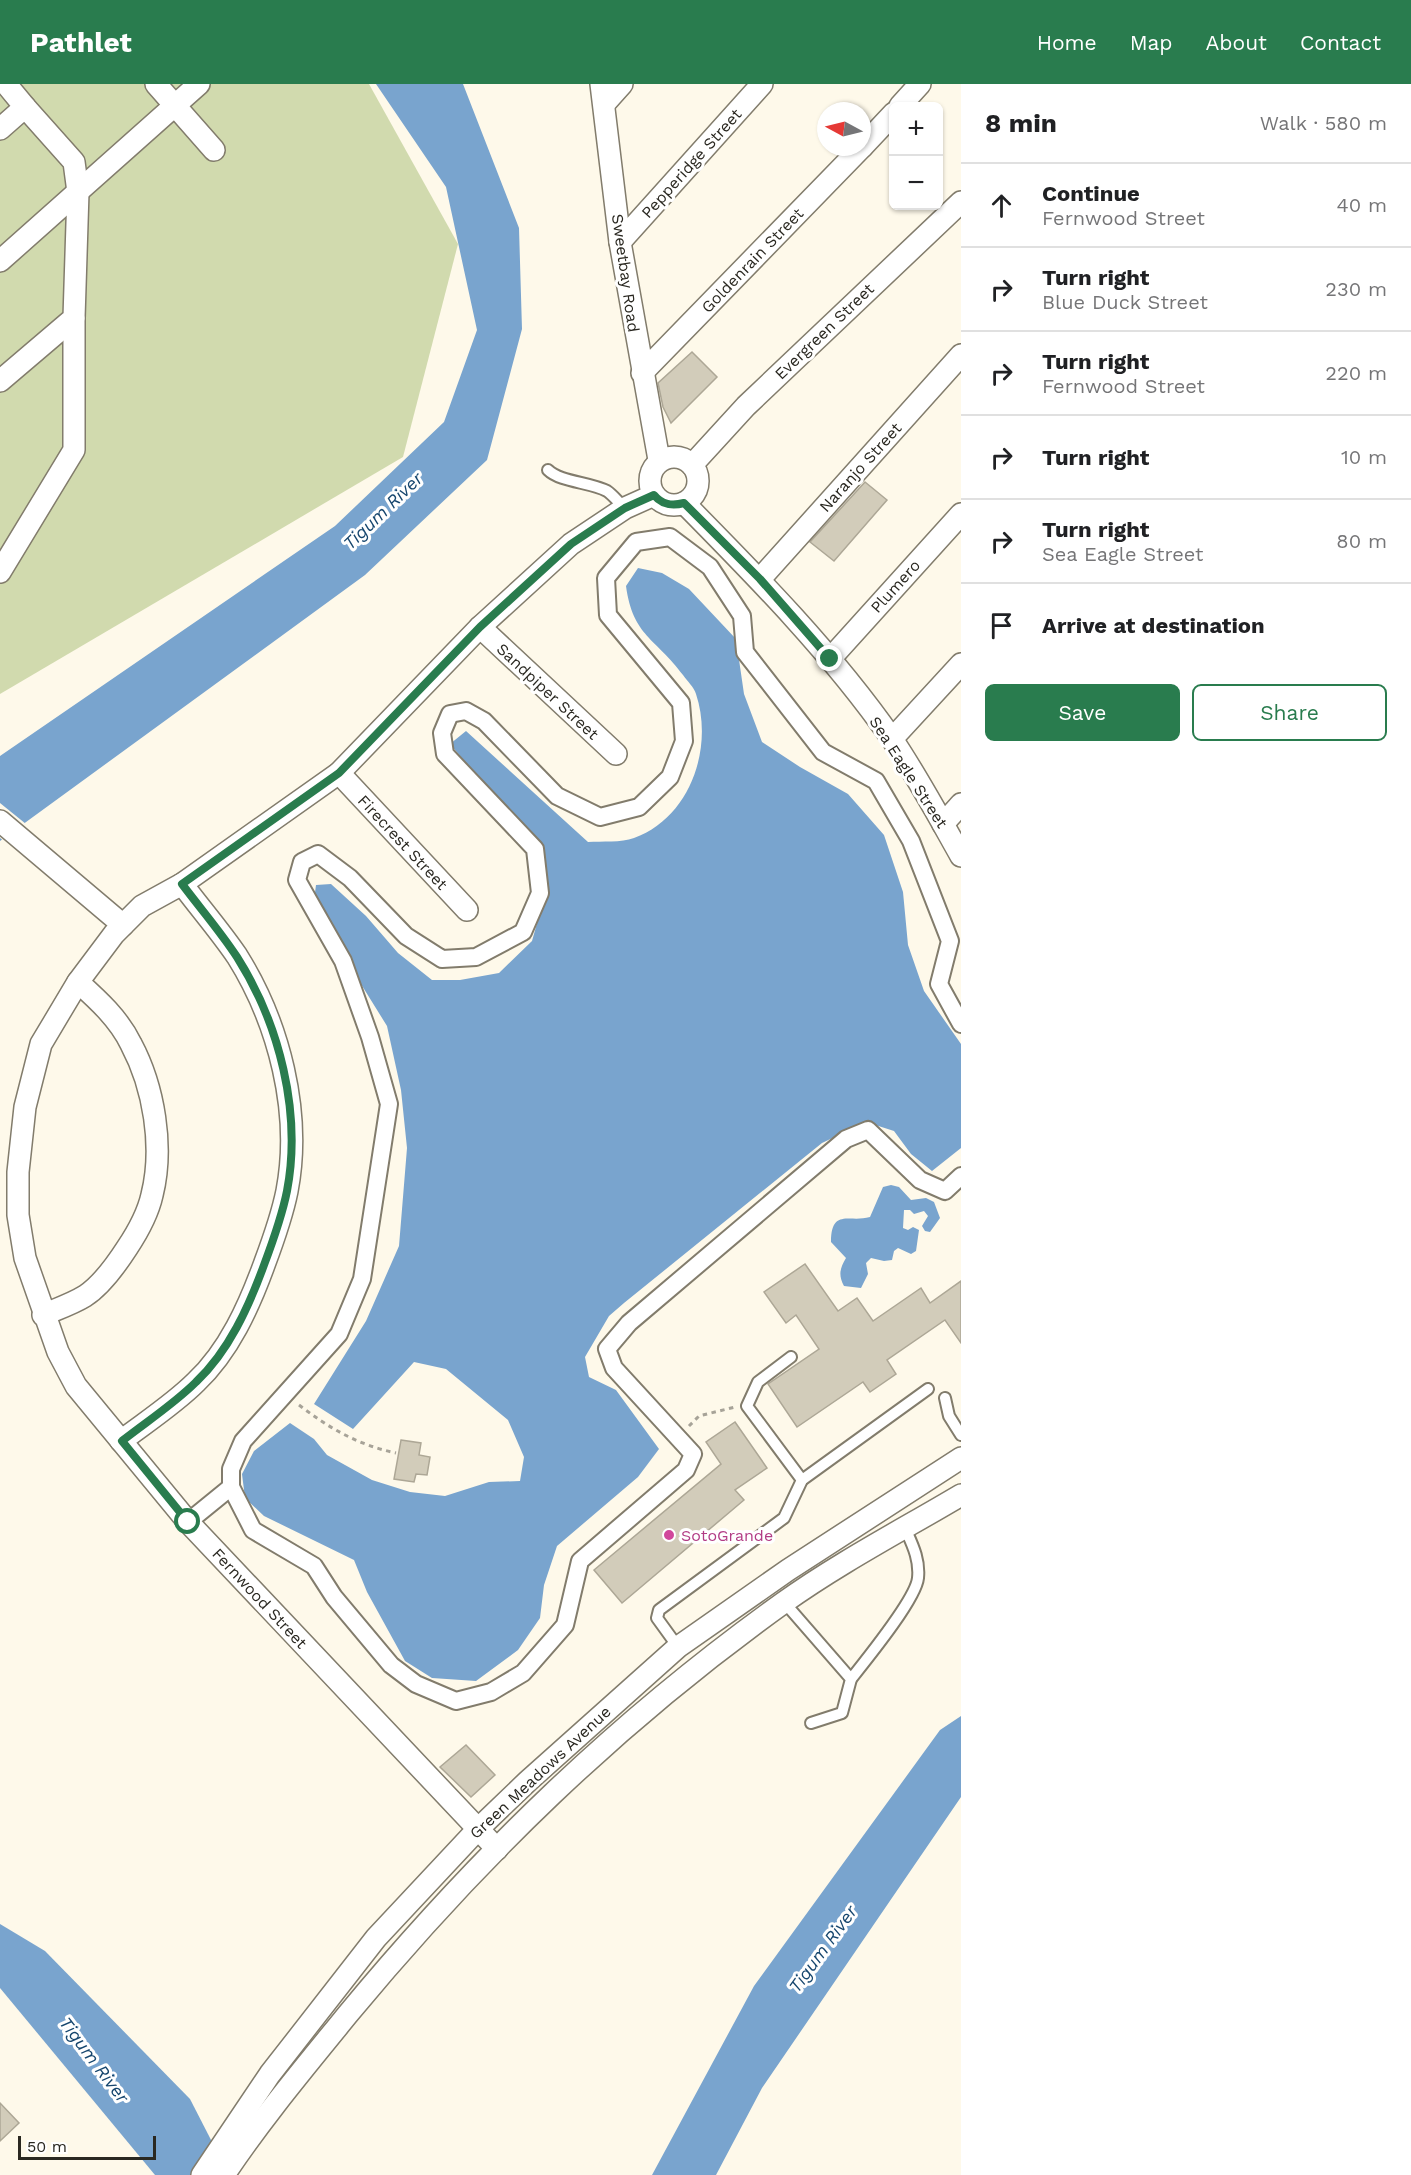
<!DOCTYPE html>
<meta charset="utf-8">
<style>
body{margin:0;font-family:"Work Sans",sans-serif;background:#f2f2f2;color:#202124}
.controls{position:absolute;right:18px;top:18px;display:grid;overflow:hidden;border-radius:9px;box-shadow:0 2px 4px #0004}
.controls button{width:54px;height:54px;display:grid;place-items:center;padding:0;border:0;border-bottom:2px solid #e0e0e0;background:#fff;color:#202124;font:30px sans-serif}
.compass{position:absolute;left:817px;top:18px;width:54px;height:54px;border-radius:50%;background:#fff;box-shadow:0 2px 4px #0004;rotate:277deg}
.scale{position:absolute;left:18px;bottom:15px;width:138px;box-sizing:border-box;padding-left:6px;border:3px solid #2a2821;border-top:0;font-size:16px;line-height:21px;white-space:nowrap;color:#2a2821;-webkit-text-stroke:4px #fff;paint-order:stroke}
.stop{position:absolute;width:18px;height:18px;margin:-14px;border:4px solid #297c4e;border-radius:50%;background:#fff}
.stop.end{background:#297c4e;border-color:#fff;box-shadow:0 2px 6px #0008}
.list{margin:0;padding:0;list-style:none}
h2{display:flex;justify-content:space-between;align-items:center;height:78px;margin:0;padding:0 24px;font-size:26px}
h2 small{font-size:20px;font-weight:400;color:#757577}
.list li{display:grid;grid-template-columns:39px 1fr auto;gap:18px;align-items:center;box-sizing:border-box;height:84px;padding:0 24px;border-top:2px solid #e0e0e0}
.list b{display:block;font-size:22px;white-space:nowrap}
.list p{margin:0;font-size:20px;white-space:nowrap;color:#757577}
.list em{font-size:20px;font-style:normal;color:#757577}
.actions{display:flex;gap:12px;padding:18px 24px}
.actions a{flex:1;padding:14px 0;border:2px solid #297c4e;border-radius:9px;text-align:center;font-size:21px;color:#297c4e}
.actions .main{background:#297c4e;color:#fff}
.icon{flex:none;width:33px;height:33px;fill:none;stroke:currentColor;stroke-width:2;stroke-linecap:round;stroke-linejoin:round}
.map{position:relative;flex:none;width:961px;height:2091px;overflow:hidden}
header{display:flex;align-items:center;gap:36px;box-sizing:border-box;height:84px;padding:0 30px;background:#297c4e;color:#fff}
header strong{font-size:28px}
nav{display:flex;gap:33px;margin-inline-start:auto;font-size:21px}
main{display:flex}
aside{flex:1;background:#fff}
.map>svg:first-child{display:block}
.green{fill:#d1daae}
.water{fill:#79a4ce}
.pier{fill:#fef9ea}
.building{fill:#d2ccba;stroke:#ada796;stroke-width:1.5}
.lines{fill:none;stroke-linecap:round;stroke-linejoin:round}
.service-casing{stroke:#827c6c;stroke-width:14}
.pedestrian-casing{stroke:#827c6c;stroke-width:20}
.minor-casing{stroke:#827c6c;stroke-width:24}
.path{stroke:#a7a398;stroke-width:3;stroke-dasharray:4.5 4.5;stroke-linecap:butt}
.service{stroke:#fff;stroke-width:10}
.pedestrian{stroke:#fff;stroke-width:16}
.minor{stroke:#fff;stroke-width:21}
.route{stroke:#297c4e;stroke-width:8}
.hotel-dot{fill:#d1479c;stroke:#fff;stroke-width:2}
.labels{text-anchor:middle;stroke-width:6;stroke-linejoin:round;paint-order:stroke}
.street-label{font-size:16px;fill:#2a2821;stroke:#fff}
.hotel-label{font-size:16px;fill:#b23c85;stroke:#fff;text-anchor:start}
.water-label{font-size:18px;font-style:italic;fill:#16466e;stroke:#fff}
</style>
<header>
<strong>Pathlet</strong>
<nav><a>Home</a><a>Map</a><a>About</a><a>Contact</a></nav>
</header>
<main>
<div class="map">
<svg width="961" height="2091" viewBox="0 0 961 2091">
<rect width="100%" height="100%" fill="#fef9ea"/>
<!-- green -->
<path class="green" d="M0,0H369L458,160L403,373L0,610Z"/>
<!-- water -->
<g class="water">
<path d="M376,0H463L519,144L522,245L487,376L365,491L0,757V672L335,442L444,338L477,246L446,103Z"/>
<path d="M638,484L662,489L689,505L736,555L744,610L762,658L800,683L848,710L884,751L903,808L908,861L924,907L961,960V1064L932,1087L911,1070L894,1047L866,1038L822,1059L624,1219L609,1232L585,1273L589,1293L616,1306L659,1365L638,1393L557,1462L544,1501L540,1534L518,1566L476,1597L432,1594L405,1577L367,1508L354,1476L264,1432L245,1414L242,1390L254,1367L290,1339L314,1355L327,1371L372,1396L410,1408L445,1412L489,1398L520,1397L524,1373L508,1336L446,1285L414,1278L353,1345L314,1320L366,1237L399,1162L407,1064L401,1006L387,942L351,884L314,816L316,801L331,800L366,832L398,869L432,896H460L499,889L532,857L547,804L538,756L484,700L450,660L466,647L588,758C602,757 621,759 634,754C690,734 714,664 696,610C694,603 687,597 683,591C656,554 633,553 626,502Z"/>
<path d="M891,1101L899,1103L911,1116L926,1114L934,1118L940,1134L930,1148L925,1147L922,1142L928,1132L924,1127L914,1130L910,1126H904L903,1144L908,1146L913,1143L919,1146L916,1167L911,1170L898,1164L894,1167L892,1176L884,1177L871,1174L866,1179L868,1190L861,1204L844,1202C838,1191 840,1184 846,1174L831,1158C831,1124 850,1139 870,1133L883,1103Z"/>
<path d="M961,1632V1713L762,2004L716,2091H652L754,1902L940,1646Z"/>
<path d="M0,1840L45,1867L190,2015L229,2091H155L0,1904Z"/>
</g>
<!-- pier -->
<path class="pier" d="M0,719L26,740L4,757L0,754Z"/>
<!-- building -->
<g class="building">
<path d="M692,268L717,293L671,339L663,323L658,299Z"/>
<path d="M865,398L887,416L834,477L810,458Z"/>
<path d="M805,1180L838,1227L857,1214L873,1237L921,1204L930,1219L961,1197V1259L945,1236L887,1276L896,1290L870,1308L863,1298L797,1343L768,1300L819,1265L796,1231L786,1239L764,1208Z"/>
<path d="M735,1338L767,1384L735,1406L744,1416L622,1519L594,1486L721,1380L706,1358Z"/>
<path d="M401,1356L421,1359L419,1371L430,1373L427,1391L416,1390L414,1398L394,1395Z"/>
<path d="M466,1661L495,1691L471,1713L440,1683Z"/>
<path d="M0,2019L19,2039L0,2057Z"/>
</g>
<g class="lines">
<defs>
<g id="service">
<path d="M548,386C560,398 590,398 607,407C613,411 619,419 625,424"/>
<path d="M791,1273L758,1298L747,1322L802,1396"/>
<path d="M945,1314L949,1332L961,1351"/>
<path d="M784,1518L851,1595L842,1629L811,1639"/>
<path d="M678,1563L657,1534L659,1526L784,1434L802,1396L928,1305"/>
<path d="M851,1595C866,1576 916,1515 918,1494C920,1475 912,1460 905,1444"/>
</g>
<g id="pedestrian">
<path d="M231,1403L253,1446L314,1482L334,1513L391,1581L416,1600L456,1617L491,1608L523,1589L565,1541L580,1477L686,1386L693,1370L614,1284L607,1265L629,1239L846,1055L868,1046L920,1096L945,1107L961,1092"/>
<path d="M188,1438L231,1403V1385L243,1357L339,1250L362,1195L389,1020L370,953L343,877L297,796L302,778L318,770L350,794L406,852L442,875L476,873L523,848L540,809L535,765L445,670L442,649L450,630L466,627L484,637L557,712L600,733L639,723L670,693L684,657L681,619L608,531L606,494L636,458L670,453L710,483L742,532L745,568L823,668L876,697L911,757L950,857L939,900L961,940"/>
</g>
<g id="minor">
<path d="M156,0L214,66"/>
<path d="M601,0L620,158L659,376"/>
<path d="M605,19L622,0"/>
<path d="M900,22L920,0"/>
<path d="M0,45L25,23L6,0"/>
<path d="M862,63L894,29"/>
<path d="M620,158L762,0"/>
<path d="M0,177L199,0"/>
<path d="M642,289L862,63"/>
<path d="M0,297L74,234L78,108L74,78L25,23"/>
<circle cx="674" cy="397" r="24"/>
<path d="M692,381L746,322L961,118"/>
<path d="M684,419C757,493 832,569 892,655C917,692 939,733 961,772"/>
<path d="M0,488L74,366V234"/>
<path d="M760,495L961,271"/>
<path d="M480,543L616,670"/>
<path d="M830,575L961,430"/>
<path d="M892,655L961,580"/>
<path d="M339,689L467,826"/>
<path d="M0,737L123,841"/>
<path d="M943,740L961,720"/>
<path d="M43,1231C57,1225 72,1220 85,1212C102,1201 116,1181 127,1164C137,1149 148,1129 152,1111C164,1063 154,1003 131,960C119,935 98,916 78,898"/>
<path d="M121,1357C146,1338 174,1320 196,1298C229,1267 249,1222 264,1181C273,1157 282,1132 287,1107C302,1028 279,939 237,872C220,847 200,824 182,800"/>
<path d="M497,1765L188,1438L76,1302L58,1268L25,1174L18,1131V1088L25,1023L41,960L78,898L114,850L142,822L182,800L339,689L480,543L571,460L625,424L654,411"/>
<path d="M202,2091L270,1990L376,1854L478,1745L528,1697L678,1563L788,1486L961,1374"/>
<path d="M224,2091C262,2034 305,1983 348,1930C478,1773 617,1638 783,1519C839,1479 902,1446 961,1411"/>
</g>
</defs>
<!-- service casing -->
<use href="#service" class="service-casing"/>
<!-- pedestrian casing -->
<use href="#pedestrian" class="pedestrian-casing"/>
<!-- minor casing -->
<use href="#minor" class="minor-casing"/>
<!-- path -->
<g class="path">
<path d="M299,1321C329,1344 358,1361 396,1369"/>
<path d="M689,1342L699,1332L735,1323"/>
</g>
<!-- service -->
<use href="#service" class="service"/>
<!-- pedestrian -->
<use href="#pedestrian" class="pedestrian"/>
<!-- minor -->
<use href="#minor" class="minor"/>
</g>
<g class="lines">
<!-- route -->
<path class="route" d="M188,1438L122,1357C146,1338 174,1320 196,1298C229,1267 249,1222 264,1181C273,1157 282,1132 287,1107C302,1028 279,939 237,873C220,847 200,824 182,800L339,689L480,543L571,460L625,424L654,411C662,421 672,422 684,419L760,495L830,575"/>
</g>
<!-- markers -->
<circle class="hotel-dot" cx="669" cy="1451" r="6"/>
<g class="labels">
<!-- street labels -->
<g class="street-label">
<text transform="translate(691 79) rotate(-48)" y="6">Pepperidge Street</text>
<text transform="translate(752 176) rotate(-46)" y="6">Goldenrain Street</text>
<text transform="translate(626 189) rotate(82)" y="6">Sweetbay Road</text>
<text transform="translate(824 247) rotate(-44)" y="6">Evergreen Street</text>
<text transform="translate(860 383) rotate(-48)" y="6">Naranjo Street</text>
<text transform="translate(895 502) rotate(-48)" y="6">Plumero</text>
<text transform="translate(548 607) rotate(43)" y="6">Sandpiper Street</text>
<text transform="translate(909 688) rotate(57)" y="6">Sea Eagle Street</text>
<text transform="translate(403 758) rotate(47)" y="6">Firecrest Street</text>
<text transform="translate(260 1514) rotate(47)" y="6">Fernwood Street</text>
<text transform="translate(540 1688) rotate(-43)" y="6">Green Meadows Avenue</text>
</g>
<!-- hotel labels -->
<g class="hotel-label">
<text x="681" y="1457">SotoGrande</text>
</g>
<!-- water labels -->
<g class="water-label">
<text transform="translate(383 427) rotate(-44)" y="6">Tigum River</text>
<text transform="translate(823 1865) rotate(-54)" y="6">Tigum River</text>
<text transform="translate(94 1976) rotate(53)" y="6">Tigum River</text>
</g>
</g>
</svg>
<div class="controls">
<button>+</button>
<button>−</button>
</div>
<svg class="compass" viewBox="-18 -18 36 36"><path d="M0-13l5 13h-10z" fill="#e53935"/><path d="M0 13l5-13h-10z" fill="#757577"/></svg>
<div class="scale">50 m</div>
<div class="stop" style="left:188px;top:1438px"></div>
<div class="stop end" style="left:830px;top:575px"></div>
</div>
<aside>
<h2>8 min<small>Walk · 580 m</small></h2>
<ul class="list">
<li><svg class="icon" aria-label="ahead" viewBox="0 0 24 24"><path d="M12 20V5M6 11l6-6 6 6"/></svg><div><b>Continue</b><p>Fernwood Street</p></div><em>40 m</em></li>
<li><svg class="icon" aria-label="right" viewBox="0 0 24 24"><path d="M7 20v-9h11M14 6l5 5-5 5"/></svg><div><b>Turn right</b><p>Blue Duck Street</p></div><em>230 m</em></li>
<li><svg class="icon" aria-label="right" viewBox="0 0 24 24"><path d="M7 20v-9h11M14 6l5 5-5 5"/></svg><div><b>Turn right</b><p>Fernwood Street</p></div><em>220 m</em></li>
<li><svg class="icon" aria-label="right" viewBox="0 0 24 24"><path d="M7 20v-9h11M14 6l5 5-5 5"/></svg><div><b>Turn right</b></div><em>10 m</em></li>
<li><svg class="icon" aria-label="right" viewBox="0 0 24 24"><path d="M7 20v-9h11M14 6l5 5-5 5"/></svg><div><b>Turn right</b><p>Sea Eagle Street</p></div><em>80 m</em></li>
<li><svg class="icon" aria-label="arrive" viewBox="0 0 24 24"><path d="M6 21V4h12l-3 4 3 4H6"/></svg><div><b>Arrive at destination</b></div></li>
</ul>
<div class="actions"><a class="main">Save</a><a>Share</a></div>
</aside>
</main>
